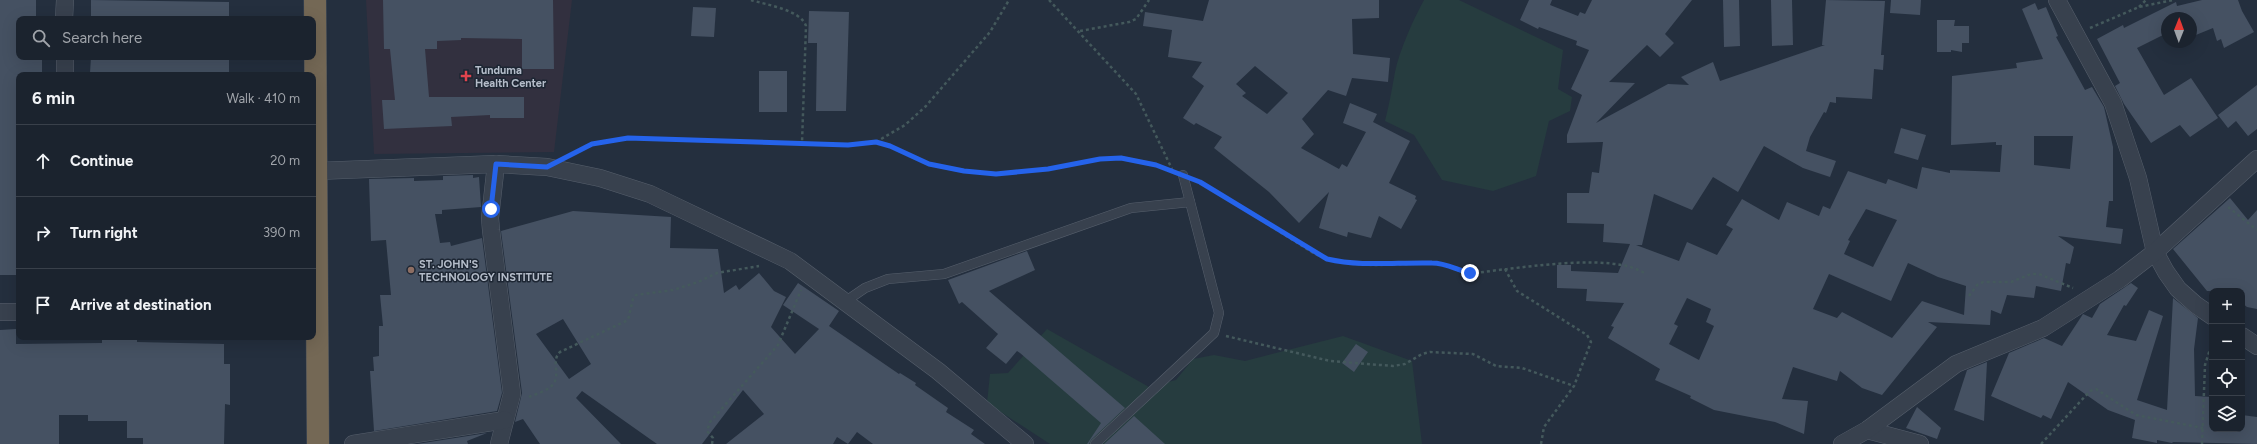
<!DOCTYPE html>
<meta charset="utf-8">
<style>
body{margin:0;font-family:Figtree,sans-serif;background:#242b36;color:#f1f3f6}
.controls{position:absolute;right:12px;bottom:12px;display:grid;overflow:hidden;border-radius:8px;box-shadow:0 4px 16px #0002}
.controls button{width:36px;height:36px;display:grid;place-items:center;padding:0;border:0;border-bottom:1px solid #39404a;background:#1b232e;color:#f1f3f6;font:20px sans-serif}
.compass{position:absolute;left:2161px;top:12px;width:36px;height:36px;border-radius:50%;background:#1b232e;box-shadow:0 4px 16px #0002;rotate:1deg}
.stop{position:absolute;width:12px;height:12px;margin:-9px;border:3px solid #2563eb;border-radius:50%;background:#fff}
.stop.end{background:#2563eb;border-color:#fff;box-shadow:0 1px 4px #0008}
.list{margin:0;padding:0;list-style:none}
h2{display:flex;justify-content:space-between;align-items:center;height:52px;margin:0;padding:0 16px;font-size:17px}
h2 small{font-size:13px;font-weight:400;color:#a0a4aa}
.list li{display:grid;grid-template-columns:26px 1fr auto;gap:12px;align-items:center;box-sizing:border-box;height:72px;padding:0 16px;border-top:1px solid #39404a}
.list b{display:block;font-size:15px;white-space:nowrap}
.list em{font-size:13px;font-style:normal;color:#a0a4aa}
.icon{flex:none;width:22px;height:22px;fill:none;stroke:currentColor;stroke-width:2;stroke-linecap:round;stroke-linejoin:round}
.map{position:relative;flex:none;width:2257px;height:444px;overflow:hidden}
.search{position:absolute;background:#1b232e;box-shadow:0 4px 16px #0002;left:16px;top:16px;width:300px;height:44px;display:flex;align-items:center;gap:10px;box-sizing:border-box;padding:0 14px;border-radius:8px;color:#a0a4aa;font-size:15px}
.panel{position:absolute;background:#1b232e;box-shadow:0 4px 16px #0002;left:16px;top:72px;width:300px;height:268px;border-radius:8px}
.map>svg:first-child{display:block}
.medical{fill:#32303f}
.green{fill:#263c3f}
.building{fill:#455162;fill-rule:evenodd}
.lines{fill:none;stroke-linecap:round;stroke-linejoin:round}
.lane-casing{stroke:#565f6c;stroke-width:10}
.street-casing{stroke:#565f6c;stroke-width:18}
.highway-casing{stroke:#434c59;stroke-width:23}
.path{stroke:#44595c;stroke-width:2.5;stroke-dasharray:3 3;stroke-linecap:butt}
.lane{stroke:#38414e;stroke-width:9}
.street{stroke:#38414e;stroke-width:17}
.highway{stroke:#746855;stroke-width:22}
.route{stroke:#2563eb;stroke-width:5}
.health-dot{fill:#e0444e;stroke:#1d2633;stroke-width:1.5}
.education-dot{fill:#8d6e63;stroke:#1d2633;stroke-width:1.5}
.labels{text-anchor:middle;stroke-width:3;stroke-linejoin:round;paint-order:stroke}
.poi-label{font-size:11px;font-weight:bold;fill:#b4bcc9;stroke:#1d2633;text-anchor:start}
</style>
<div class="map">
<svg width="2257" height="444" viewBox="0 0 2257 444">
<rect width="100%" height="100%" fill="#242f3e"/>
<!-- medical -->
<path class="medical" d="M366,0H572L554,152L374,154Z"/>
<!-- green -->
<g class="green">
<path d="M1424,0H1459L1563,50L1558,89L1572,97L1570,111L1549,121L1536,176L1493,191L1442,180L1414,135L1385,121C1389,105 1392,89 1395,72C1400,49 1413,20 1424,0Z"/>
<path d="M1047,329L1149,387L1176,380L1193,359L1214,355L1245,361L1343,336L1412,361L1422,444H1050L987,403L990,374L1008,373Z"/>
</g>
<!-- building -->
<g class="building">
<path d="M0,0H36V19H19V57H42V75H19V275H0Z"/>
<path d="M91,0L229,2V19H91Z"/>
<path d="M383,0H553L554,69H522V39L461,38V40L437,41V49H425L429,97H524V118H490V115L451,117L452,126L384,129L382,100H395L390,49H384Z"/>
<path d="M1209,0H1379V18L1352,19L1353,54L1390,58L1388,82L1352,78L1346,96L1328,90L1302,119L1314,134L1301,148L1339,169L1342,164L1347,167L1366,132L1343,123L1350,103L1377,114L1373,122L1410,141L1389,183L1416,196L1415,199L1417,200L1401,229L1379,216L1371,238L1348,232L1347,237L1319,228L1329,192L1299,223L1269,192L1214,148L1222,137L1196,123L1194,125L1183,118L1204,86L1192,77L1202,62L1168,57L1172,30L1143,26L1145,12L1203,21ZM1255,66L1288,93L1267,114L1242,96L1246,93L1236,84Z"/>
<path d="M1529,0H1552L1550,5L1578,16L1580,12L1585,14L1592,0H1692L1665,34L1674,43L1660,57L1647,45L1609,82L1635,83L1596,123L1668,84L1689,85L1681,77L1713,62L1720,81L1825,45H1822L1826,0L1885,1L1881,55H1884L1883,70L1874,69L1872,99L1836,97V103L1830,102L1826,113L1824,112L1810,137L1806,151L1836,161L1830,177L1803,168L1764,146L1738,192L1713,177L1692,210L1654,194L1642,245H1636L1679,261L1687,242L1717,255L1733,229L1726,225L1742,199L1779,220L1787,202L1819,216L1823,206L1830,209L1848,171L1886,184L1888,179L1917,189L1922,167L1950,173V170L2000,172L2002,145H1996V142L1951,145L1952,76L2017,68L2016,63L2043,59L2022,9L2035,3L2038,10L2046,7L2058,36L2056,37L2085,90L2092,87L2104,107L2113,147V201H2109L2106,227L2123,229L2121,244L2058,236L2074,247L2070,264L2066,263L2061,291L2036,286L2034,298L2007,295L2001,314L1991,310L1990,325L1928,322L1937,327L1882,395L1862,388L1840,371L1837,381L1793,367L1782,399L1808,401L1804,434L1775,422L1714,410L1690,398L1691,396L1655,380L1660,369L1608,338L1614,327L1611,326L1624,303L1586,301L1587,289L1557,288V265H1571V271L1618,273L1630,244L1603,242L1604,224L1567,223V193H1589L1592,172L1599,173L1603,142L1567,143V135L1582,95L1571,89L1589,50L1576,45L1577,41L1539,27L1538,29L1520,20ZM2034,136H2073L2070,169L2034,165ZM1866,209L1897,220L1873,267L1844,254L1850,241L1848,240ZM1908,263L1938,277L1966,286L1964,315L1922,301L1892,338L1842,312L1837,318L1813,309L1829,274L1891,301ZM1687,298L1711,309L1706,322L1714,326L1699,360L1669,344L1678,326L1674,324Z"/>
<path d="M1723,0H1739L1740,46L1724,47Z"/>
<path d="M1771,0H1792L1793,45L1772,46Z"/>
<path d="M1891,0H1921L1920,15L1890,13Z"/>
<path d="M2202,0H2238L2242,11L2254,32L2224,48L2221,39L2217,41L2213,28L2191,37V18H2167V33L2137,48L2164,95L2191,78L2218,118L2190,137L2180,125L2151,143L2124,104L2115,86L2120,83L2097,39L2123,25L2124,28L2176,2L2177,6Z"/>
<path d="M693,7L716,8L714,37L691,36Z"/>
<path d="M809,11L849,12L846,111H816L817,43H808Z"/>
<path d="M1937,20H1955L1954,26H1969V43H1962V52L1951,50V52H1937Z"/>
<path d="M91,57L137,59V57H229V75L90,73Z"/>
<rect x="759" y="71" width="28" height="41"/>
<path d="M2257,85V129L2248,136L2236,121L2228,128L2218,115Z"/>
<path d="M1901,128L1926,135L1918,160L1894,153Z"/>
<path d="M473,175V178L479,177L481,207L442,210V214H435L440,243L450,242L451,246L482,238L502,393L497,411L374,431L370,371H374L373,357L379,356V326H383L380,295H391L386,240L371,241L369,179L414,178V181L443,180V176Z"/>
<path d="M2230,198L2248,220L2257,210V309L2247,307L2242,303V291H2207L2173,249Z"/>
<path d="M573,211L671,217L670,248L718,249L724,293L736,285L739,290L759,273L774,291L786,297L771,327L795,354L819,329L783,305L798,283L839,311L829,326L899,374L900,373L916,383L915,385L948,408L946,412L974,430L971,434L985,444H873L857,432L848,444L837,437L833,444H726L764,414L743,390L702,444H657L582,391L576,398L621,444H540L523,419L515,422L522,393L501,231ZM563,319L591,364L569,379L536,334Z"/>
<path d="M1027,251L1035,270L989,291L1125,408L1091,440L1089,444H1087L1101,423L1020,353L1017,351L1006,364L986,348L998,334L962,302L959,304L948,280Z"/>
<path d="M2131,283L2138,288L2126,306L2124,305L2107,335L2136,341L2149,310L2163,316L2137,400L2167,410L2173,298L2198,318L2194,349L2195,396L2212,397V429L2242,430V415L2257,417V444L2173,442L2172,443L2157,440V443L2132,438L2135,420L2108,410L2068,382L2051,419L2043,415L2041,418L1991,396L2009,353L2044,338L2062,346L2083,314L2092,318L2100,304Z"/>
<path d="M16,329V344L102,343V338L137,339V342L224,344V364H230V405L225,404L224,444H143V438H127V421H88V415H59V444H0V330Z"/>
<path d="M1356,344L1368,352L1354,372L1342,363Z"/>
<path d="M1987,362L1984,421L1954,410L1967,370Z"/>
<path d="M1917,407L1941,428L1937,439L1906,428Z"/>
<path d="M1134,416L1165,444H1104Z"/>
<path d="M487,433L467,441L468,444H417Z"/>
</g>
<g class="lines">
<defs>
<g id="lane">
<path d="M846,301L865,288L888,279L944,274L1131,208L1190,202"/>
<path d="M1095,444L1214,333L1219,313L1183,175"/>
</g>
<g id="street">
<path d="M2057,0L2113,103L2138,178L2155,252L2166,272L2178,289L2196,305L2212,316"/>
<path d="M64,19L65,0"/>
<path d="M65,57V75"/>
<path d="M496,164L490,218L491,230L512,394L499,444"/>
<path d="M317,171L496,164L547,167L600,178L650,194L790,261L938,371L1025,444"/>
<path d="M0,312H19"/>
<path d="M2242,336L2257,346"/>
<path d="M1867,430L1920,444"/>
<path d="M353,444L505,420"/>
<path d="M1842,444L1867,430L1956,364L2043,328L2120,279L2155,252L2257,159"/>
</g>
<path id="highway" d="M315,0L318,444"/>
</defs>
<!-- lane casing -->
<use href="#lane" class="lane-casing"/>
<!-- street casing -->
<use href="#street" class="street-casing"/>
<!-- highway casing -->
<use href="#highway" class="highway-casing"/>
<!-- path -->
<g class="path">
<path d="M751,0C767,5 801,10 806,26L802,143"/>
<path d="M1049,0L1136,94L1172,169"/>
<path d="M2139,7L2146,0"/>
<path d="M2090,28L2139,7L2173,0"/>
<path d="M1080,31L1129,22L1136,19L1149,0"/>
<path d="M876,142L905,125L926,106L990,32L1009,0"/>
<path d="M573,154L592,144L628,138L848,145L876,142L890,146L929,164L964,171L996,174L1049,169L1100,159L1121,157L1156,165L1172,171"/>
<path d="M1199,181L1315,254C1351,270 1391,264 1429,263C1446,262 1457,273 1470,273C1482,273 1495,270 1507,269C1541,265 1588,259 1622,265C1630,266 1638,270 1645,273"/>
<path d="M2228,207L2257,230"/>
<path d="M1505,269L1517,291L1587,335L1591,342L1574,386L1544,427L1541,444"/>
<path d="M1969,296L1977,285L1983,282H2011L2031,274H2039L2073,288"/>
<path d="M1226,336L1330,361L1393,366L1405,364L1422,354L1430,352L1473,354L1496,366L1522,368L1574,386"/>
<path d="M529,397C536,394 550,390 554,383C560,374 551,360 560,352L628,320L633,299L636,295L673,290L698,282L717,273L759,266"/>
<path d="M712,444L713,438L707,431L710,422L778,345L801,290"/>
<path d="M2041,444L2090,391L2096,389L2136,415L2203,428"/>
<path d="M2202,444L2205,365L2212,343"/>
</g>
<!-- lane -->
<use href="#lane" class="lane"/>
<!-- street -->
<use href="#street" class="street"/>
<!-- highway -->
<use href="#highway" class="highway"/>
</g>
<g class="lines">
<!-- route -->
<path class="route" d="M491,209L496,164L547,167L592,144L628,138L848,145L876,142L890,146L929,164L964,171L996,174L1048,169L1100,159L1121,158L1156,165L1200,182L1327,259C1362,267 1396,262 1432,263C1446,263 1457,270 1470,273"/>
</g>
<!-- markers -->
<path class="health-dot" d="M464 70h4v4h4v4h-4v4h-4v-4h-4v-4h4z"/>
<circle class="education-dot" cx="411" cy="270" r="4"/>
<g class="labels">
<!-- poi labels -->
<g class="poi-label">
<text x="475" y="74">Tunduma<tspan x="475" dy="13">Health Center</tspan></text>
<text x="419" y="268">ST. JOHN'S<tspan x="419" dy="13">TECHNOLOGY INSTITUTE</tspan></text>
</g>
</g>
</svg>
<div class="controls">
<button>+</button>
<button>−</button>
<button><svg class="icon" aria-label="locate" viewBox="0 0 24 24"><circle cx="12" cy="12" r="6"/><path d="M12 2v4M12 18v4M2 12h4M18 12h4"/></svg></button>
<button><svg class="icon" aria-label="layers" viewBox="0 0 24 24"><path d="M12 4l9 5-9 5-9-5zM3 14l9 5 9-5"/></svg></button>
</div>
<svg class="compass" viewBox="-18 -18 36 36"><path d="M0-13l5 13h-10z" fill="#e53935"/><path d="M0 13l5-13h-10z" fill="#a0a4aa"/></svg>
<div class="stop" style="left:491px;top:209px"></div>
<div class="stop end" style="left:1470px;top:273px"></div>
<div class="search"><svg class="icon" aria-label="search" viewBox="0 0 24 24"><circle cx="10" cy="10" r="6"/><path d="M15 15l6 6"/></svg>Search here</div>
<section class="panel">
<h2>6 min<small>Walk · 410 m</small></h2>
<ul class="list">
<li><svg class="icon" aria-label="ahead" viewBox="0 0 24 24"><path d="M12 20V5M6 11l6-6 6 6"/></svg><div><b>Continue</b></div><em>20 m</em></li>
<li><svg class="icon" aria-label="right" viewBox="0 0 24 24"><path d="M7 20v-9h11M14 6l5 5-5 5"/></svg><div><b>Turn right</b></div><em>390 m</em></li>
<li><svg class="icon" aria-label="arrive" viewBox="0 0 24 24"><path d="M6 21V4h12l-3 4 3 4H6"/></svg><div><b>Arrive at destination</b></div></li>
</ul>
</section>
</div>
